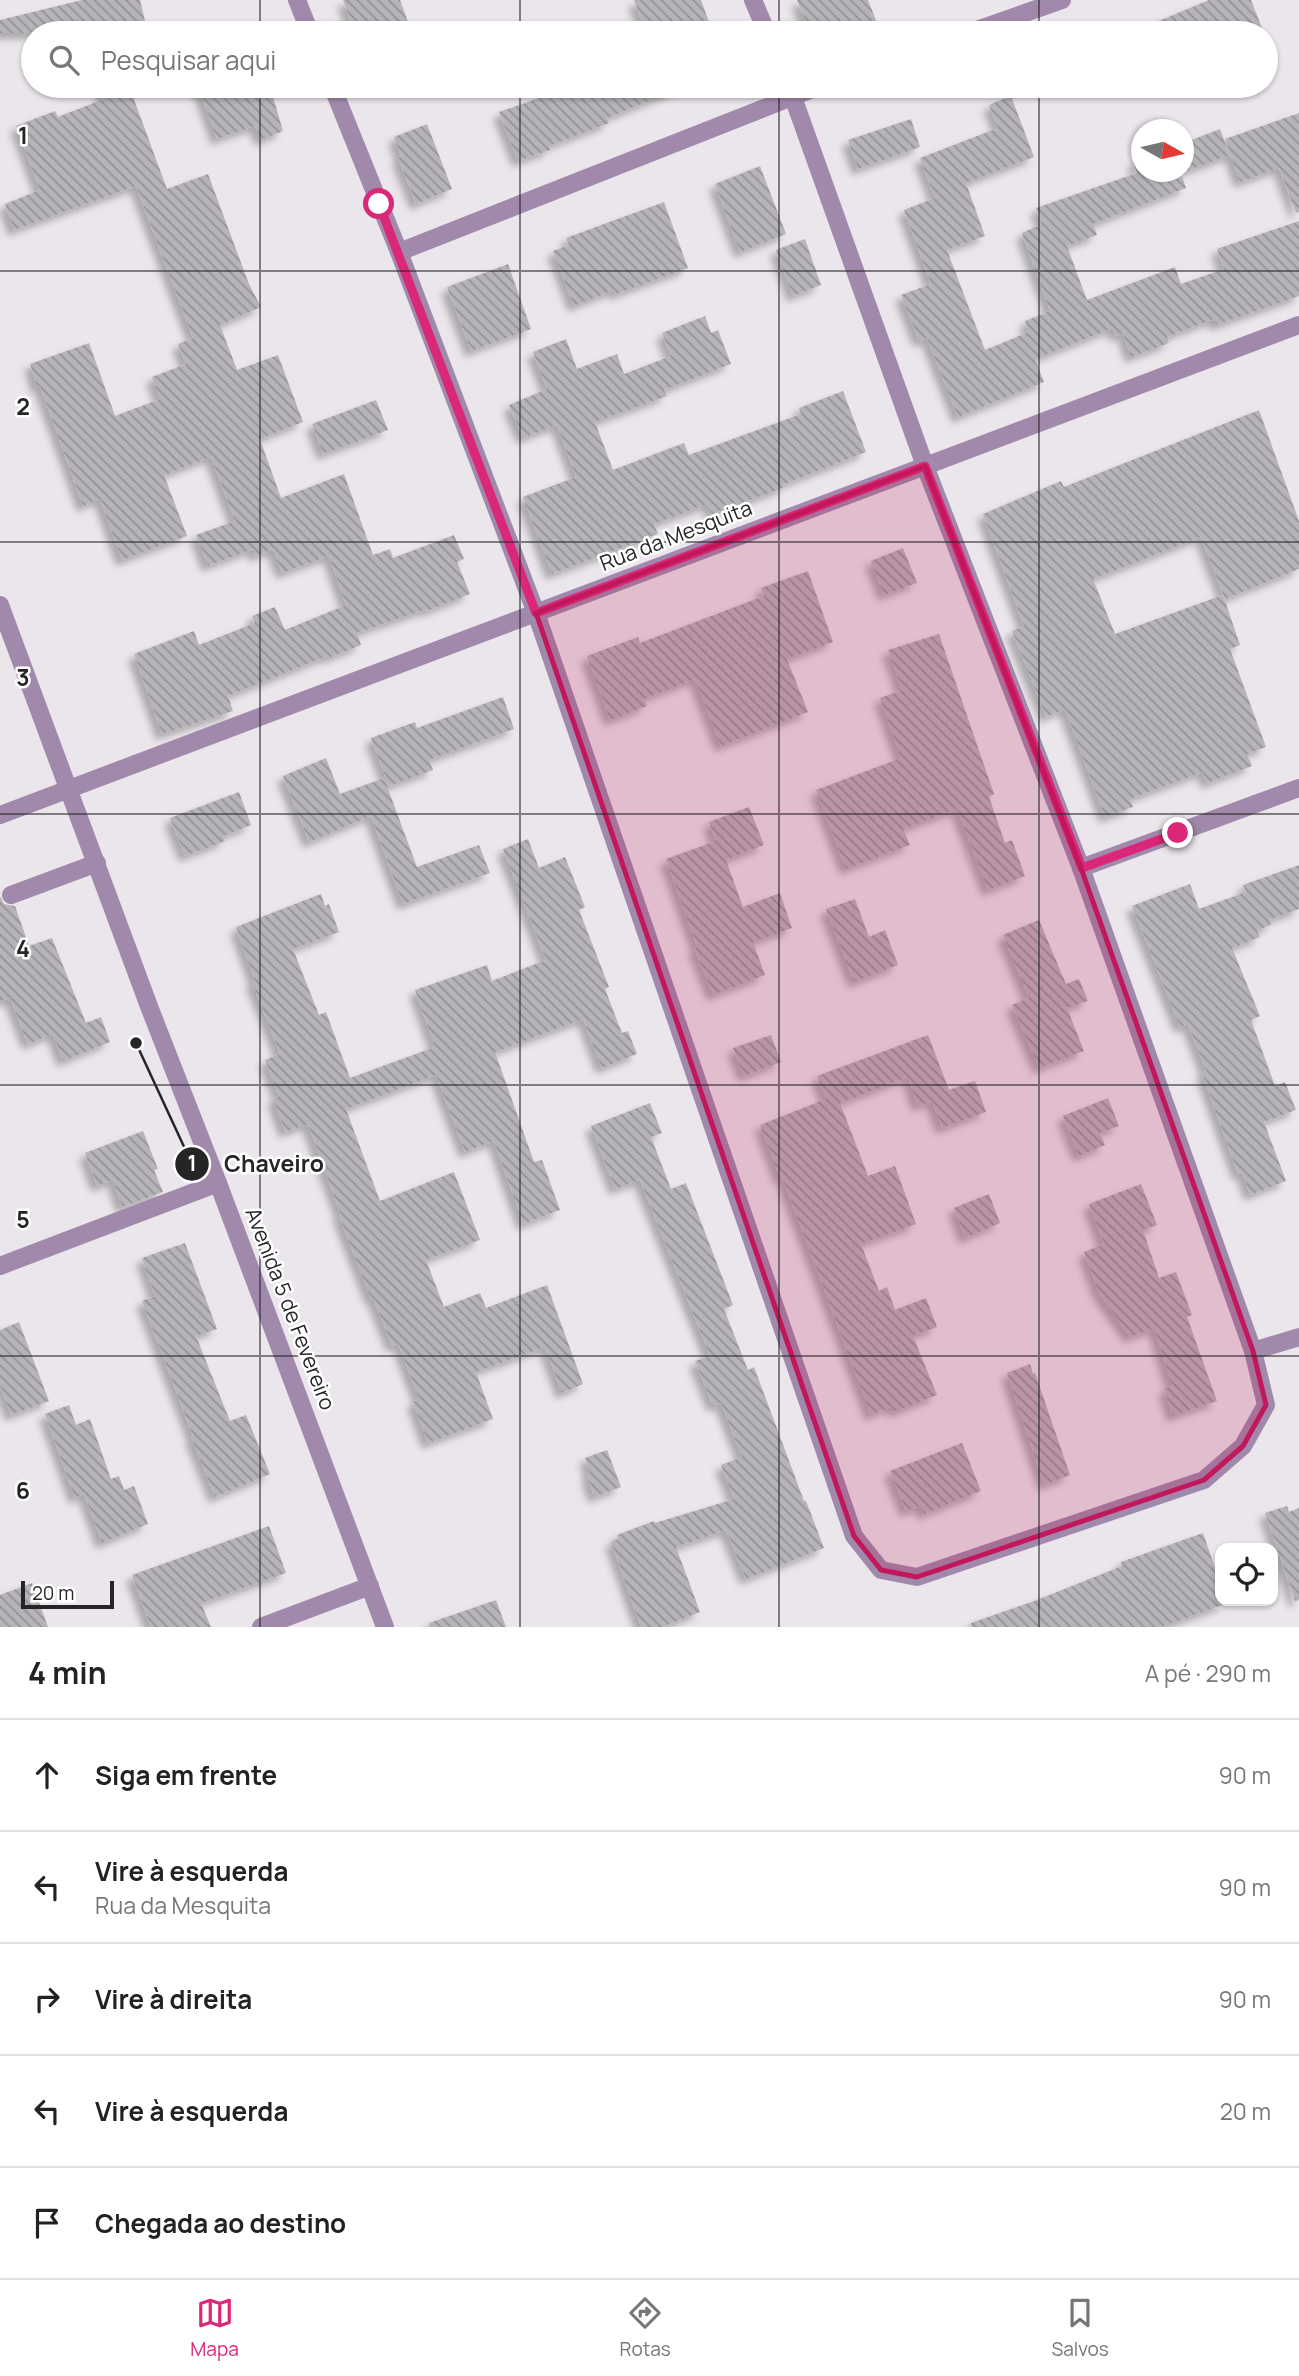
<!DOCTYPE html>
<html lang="pt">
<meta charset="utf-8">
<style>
body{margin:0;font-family:Manrope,sans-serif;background:#f6f6f6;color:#222}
.controls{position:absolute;right:21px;bottom:21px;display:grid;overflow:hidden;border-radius:14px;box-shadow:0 2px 5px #0004}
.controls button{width:63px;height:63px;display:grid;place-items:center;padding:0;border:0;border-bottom:2px solid #e0e0e0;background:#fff;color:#222;font:35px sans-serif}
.compass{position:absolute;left:1131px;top:119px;width:63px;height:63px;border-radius:50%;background:#fff;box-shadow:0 2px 5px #0004;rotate:98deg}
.scale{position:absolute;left:21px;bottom:18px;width:93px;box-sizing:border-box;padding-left:7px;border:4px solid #252426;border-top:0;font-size:19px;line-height:24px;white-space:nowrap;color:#252426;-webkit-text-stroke:5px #fff;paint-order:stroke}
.stop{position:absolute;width:21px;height:21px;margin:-16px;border:5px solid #db2777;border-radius:50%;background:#fff}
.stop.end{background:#db2777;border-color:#fff;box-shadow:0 2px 7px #0008}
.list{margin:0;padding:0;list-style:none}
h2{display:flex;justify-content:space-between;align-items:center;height:91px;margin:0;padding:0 28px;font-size:30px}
h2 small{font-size:23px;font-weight:400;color:#767676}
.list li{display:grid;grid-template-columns:46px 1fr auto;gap:21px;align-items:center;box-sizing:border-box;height:112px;padding:0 28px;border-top:2px solid #e0e0e0}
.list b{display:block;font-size:26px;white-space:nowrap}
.list p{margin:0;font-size:23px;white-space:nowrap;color:#767676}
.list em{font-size:23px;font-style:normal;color:#767676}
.icon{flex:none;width:38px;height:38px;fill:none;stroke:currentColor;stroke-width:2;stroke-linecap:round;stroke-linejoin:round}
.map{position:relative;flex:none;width:1299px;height:1627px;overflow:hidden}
.search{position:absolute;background:#fff;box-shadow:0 2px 5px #0004;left:21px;right:21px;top:21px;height:77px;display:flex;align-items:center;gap:18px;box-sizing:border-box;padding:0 24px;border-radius:38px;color:#767676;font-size:26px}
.sheet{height:651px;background:#fff}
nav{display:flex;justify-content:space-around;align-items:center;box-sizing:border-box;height:98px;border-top:2px solid #e0e0e0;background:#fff;font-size:19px;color:#767676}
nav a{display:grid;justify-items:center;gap:4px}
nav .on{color:#db2777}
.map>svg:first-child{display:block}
.building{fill:url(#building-back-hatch);filter:url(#shadow)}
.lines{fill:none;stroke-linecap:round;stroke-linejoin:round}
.minor{stroke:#a189ab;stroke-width:18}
.route{stroke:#db2777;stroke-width:9}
.marked{fill:#c2185b;fill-opacity:0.2;stroke:#c2185b;stroke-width:5;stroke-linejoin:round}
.grid{fill:none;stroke:#252426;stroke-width:2;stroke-opacity:0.55}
.labels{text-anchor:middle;stroke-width:5;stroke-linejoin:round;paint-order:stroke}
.street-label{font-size:21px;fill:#252426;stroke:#fff}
.grid-label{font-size:23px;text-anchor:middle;font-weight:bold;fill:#252426;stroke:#fff;stroke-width:5;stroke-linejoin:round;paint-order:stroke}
.leader{fill:none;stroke:#252426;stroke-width:2.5}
.callout-dot{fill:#252426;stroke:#fff;stroke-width:2.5}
.mark-label{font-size:21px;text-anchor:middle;font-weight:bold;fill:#fff}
.callout-label{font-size:23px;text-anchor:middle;font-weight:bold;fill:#252426;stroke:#fff;stroke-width:5;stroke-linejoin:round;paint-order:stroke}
</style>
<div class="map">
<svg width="1299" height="1627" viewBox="0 0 1299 1627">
<defs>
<pattern id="building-back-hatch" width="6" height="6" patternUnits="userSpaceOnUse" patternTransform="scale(1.75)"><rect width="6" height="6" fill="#b7b4b9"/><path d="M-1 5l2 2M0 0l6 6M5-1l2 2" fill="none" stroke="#959296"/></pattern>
<filter id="shadow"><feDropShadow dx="-6" dy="6" stdDeviation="3.5" flood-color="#0004"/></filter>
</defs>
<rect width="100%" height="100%" fill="#eae6eb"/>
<!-- building -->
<g class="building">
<path d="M82,0H140L145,21L112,30V33H0V20Z"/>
<path d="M343,0H400L412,33H355Z"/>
<path d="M634,0H701L713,33H646Z"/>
<path d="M797,0H868L881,33H810Z"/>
<path d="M1209,0H1251L1264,33H1130Z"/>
<path d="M100,86H129L167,189L208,174L249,284L261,307L220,325L237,370L278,355L303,422L260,439L281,498L344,474L373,555L390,549L393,558L454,535L464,559L457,562L470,594L427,611L426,609L357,633L361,645L329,658L327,656L228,696L233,711L162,734L134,654L194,631L199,645L255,623L252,616L275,607L285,630L346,605L329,556L282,573L273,549L256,556L253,549L208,566L196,535L235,521L211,457L164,475L187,536L122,560L100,499L83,506L40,386L37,387L30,364L89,343L115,416L160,399L152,377L186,364L178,344L193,338L136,186L14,230L5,204L40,190L16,126L55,111L58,117L104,99Z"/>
<path d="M198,86H270L283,131L261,140L255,126L217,139Z"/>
<path d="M574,86H684V87L607,118L609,123L549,146L550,150L518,161L499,112Z"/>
<path d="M1011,96L1034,157L966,183L985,236L947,250L985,350L1029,332L1025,321L1050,311L1022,233L1042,224L1036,208L1137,173L1133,162L1142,158V172H1184V143L1220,129L1230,155L1181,173L1186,188L1093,224L1097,235L1067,246L1087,300L1175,267L1181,284L1224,269L1217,249L1299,221V296L1216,325L1214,319L1167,337L1169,343L1131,357L1123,333L1116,336L1113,328L1035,359L1044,382L958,417L927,338L919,341L901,295L931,284L904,210L935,198L920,158L998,128L989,105Z"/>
<path d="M1299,113V212L1296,213L1279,168L1240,182L1225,139Z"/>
<path d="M911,119L920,147L858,169L848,140Z"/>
<path d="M427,124L452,189L416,204L398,158L401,156L394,137Z"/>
<path d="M760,166L786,234L740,252L715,184Z"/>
<path d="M664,202L688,268L616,294L614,290L574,306L553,251L569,245L566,238Z"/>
<path d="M805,239L821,285L793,296L776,250Z"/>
<path d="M508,264L531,329L471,351L447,287Z"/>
<path d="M705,316L711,333L718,330L731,364L664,390L667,396L595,422L613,470L684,443L689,455L801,414L799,408L843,391L866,452L782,485L783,488L712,514L708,504L654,524L658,534L552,574L523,497L576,477L557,425L523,438L509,405L547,389L533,352L566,339L577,369L617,354L624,374L671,356L662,333Z"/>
<path d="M376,400L388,430L323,454L312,424Z"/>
<path d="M1259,410L1299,521V569L1225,599L1201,537L1093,579L1115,634L1223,595L1240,645L1230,649L1266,747L1247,754L1252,766L1207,783L1203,772L1130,799L1133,807L1105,817L1065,709L1046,717L1027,669L1012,631L1024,626L983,514L1061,481L1064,487Z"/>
<path d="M903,548L917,583L884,595L871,561Z"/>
<path d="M808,571L833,642L787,659L808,712L721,746L695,679L644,699L647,706L610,720L587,656L638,637L640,643L764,596L761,588Z"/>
<path d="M939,634L994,794L989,797L1005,843L1012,840L1025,876L988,890L957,809L903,829L910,845L846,869L816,790L901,758L880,698L902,690L888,650Z"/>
<path d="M503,697L514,729L429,760L433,770L389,786L371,738L415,722L417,728Z"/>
<path d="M326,758L340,794L384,778L417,867L479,845L490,873L403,904L371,816L309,842L283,776Z"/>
<path d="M239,792L251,825L223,836L225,841L185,856L170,818Z"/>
<path d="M749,807L764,845L726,860L743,907L780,893L792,928L753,942L765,975L713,995L694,948L697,947L666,859L716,841L709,822Z"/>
<path d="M528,839L539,868L565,857L585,907L579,910L609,987L605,989L622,1033L628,1031L637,1054L602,1068L583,1019L495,1052L534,1162L542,1160L560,1210L523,1224L494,1141L465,1152L436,1075L346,1109L380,1201L454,1172L480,1240L426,1260L444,1307L480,1293L486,1308L547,1285L583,1384L562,1393L545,1347L476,1372L493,1419L428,1443L413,1402L419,1399L398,1343L392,1346L373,1298L371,1299L339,1216L341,1215L308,1124L285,1132L273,1098L279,1096L265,1060L280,1054L252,982L255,981L236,927L321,894L325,906L329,904L339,932L293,949L319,1015L326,1012L350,1078L435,1047L415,990L487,965L492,981L546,960L503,849Z"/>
<path d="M1299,865V909L1269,920L1271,925L1257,930L1260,937L1232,948L1260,1016L1251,1020L1275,1086L1285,1082L1296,1110L1264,1122L1286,1181L1250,1195L1242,1172L1238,1174L1202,1073L1206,1071L1188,1024L1180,1027L1132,906L1190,884L1199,909L1246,892L1243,885Z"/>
<path d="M0,896L4,904L15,906L29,946L52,938L86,1023L101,1017L110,1042L63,1061L53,1034L28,1044L10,998L0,1001Z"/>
<path d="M855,899L869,937L885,930L898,965L854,982L826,909Z"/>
<path d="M1039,920L1066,984L1079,979L1088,1001L1067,1008L1084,1051L1039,1068L1012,1005L1029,998L1003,935Z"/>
<path d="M771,1035L781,1062L744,1076L733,1048Z"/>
<path d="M928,1035L949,1090L975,1081L986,1112L942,1128L932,1101L918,1106L908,1077L840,1103L868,1176L895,1166L916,1224L861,1244L879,1291L887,1287L895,1310L926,1298L937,1327L913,1336L937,1395L894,1412L892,1406L871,1415L782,1177L780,1178L760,1125L826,1099L817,1076Z"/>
<path d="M1108,1098L1119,1126L1100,1133L1105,1145L1079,1156L1063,1116Z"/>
<path d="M650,1103L662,1133L651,1137L671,1189L686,1183L733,1305L724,1309L748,1370L754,1367L804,1501H806L824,1548L746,1579L726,1530L676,1547L700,1612L662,1627H641L611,1542L618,1539L617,1535L654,1521L655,1523L734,1499L721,1465L742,1457L721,1403L713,1406L695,1361L710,1356L640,1180L615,1189L591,1126Z"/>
<path d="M143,1131L158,1169L154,1170L163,1192L122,1207L113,1180L97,1186L85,1153Z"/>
<path d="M1141,1184L1157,1225L1143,1230L1159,1278L1176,1272L1192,1315L1187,1317L1217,1401L1173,1416L1164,1389L1172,1386L1154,1328L1130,1337L1099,1293L1084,1252L1104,1244L1089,1204Z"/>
<path d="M989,1194L1000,1223L965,1238L954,1208Z"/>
<path d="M185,1243L217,1329L196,1336L230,1421L246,1415L270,1474L215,1497L191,1437L193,1436L142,1301L155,1296L142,1258Z"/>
<path d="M19,1322L49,1401L11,1415L0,1385V1330Z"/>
<path d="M1030,1364L1033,1374L1035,1373L1070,1475L1044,1485L1007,1373Z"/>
<path d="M69,1405L76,1425L90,1419L111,1479L119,1476L124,1490L134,1486L148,1524L102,1543L84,1494L75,1498L45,1414Z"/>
<path d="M962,1443L981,1491L924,1514L921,1506L906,1511L890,1471Z"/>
<path d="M607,1450L621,1487L594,1497L587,1474L590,1473L585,1458Z"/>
<path d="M1287,1506L1289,1512L1299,1508V1600L1295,1601L1265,1513Z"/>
<path d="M269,1526L286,1573L201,1603L211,1627H151L132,1575Z"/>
<path d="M1203,1533L1220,1582V1601H1227L1228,1603L1161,1627H971V1623L1037,1600L1122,1566L1121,1562Z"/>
<path d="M32,1583L48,1627H0V1595Z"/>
<path d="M496,1600L506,1627H430L429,1623Z"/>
</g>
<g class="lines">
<!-- minor -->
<g class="minor">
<path d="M297,0L310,33"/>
<path d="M753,0L767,33"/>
<path d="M968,33L1062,0"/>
<path d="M332,86L399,252L536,613L854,1536L881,1570L917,1577L1204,1480L1243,1446L1266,1405L1253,1351L1081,868L925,466L789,86"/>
<path d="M399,252L820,86"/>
<path d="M0,605L150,1009L218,1183L385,1627"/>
<path d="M0,815L1299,325"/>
<path d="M1081,868L1299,788"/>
<path d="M11,895L97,863"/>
<path d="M0,1266L218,1183"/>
<path d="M1253,1351L1299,1337"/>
<path d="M261,1627L370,1586"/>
</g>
</g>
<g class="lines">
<!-- route -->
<path class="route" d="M379,204L536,613L925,466L1082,868L1178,833"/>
</g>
<!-- marked area -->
<path class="marked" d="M925,466L1081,868L1253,1351L1266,1405L1243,1446L1204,1480L917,1577L881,1570L854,1536L536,613Z"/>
<!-- grid -->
<path class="grid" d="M260,0V33M520,0V33M779,0V33M1039,0V33M260,86V1627M520,86V1627M779,86V1627M1039,86V1627M0,271H1299M0,542H1299M0,814H1299M0,1085H1299M0,1356H1299"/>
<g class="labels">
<!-- street labels -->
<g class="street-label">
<text transform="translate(676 536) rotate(-21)" y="7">Rua da Mesquita</text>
<text transform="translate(290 1309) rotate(69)" y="7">Avenida 5 de Fevereiro</text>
</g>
</g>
<g class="grid-label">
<text x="23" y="144">1</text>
<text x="23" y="415">2</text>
<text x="23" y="686">3</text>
<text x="23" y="957">4</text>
<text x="23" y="1228">5</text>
<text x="23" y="1499">6</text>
</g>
<!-- callouts -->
<path class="leader" d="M136 1043L192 1164"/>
<g class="callout-dot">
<circle cx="136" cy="1043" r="7"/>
<circle cx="192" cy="1164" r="18"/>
</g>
<g class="mark-label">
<text x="192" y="1171">1</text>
</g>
<g class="callout-label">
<text x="274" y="1172">Chaveiro</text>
</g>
</svg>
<div class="controls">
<button><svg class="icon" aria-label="locate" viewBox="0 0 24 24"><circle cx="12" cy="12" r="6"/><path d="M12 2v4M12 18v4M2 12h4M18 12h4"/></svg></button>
</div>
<svg class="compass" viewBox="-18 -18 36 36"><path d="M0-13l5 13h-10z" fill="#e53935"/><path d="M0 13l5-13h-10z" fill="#767676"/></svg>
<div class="scale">20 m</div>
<div class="stop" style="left:379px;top:204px"></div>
<div class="stop end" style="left:1178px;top:833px"></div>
<div class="search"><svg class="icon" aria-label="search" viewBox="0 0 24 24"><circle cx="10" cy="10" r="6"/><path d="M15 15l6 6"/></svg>Pesquisar aqui</div>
</div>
<section class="sheet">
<h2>4 min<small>A pé · 290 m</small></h2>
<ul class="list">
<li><svg class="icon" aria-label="ahead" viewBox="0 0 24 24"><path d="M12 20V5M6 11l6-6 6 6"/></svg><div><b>Siga em frente</b></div><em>90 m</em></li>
<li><svg class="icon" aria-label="left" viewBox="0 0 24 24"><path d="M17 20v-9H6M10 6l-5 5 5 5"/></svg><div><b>Vire à esquerda</b><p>Rua da Mesquita</p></div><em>90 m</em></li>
<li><svg class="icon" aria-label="right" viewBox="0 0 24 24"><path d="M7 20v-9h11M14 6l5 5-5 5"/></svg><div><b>Vire à direita</b></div><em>90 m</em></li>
<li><svg class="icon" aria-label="left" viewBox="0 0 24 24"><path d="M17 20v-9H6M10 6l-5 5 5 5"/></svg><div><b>Vire à esquerda</b></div><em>20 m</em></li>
<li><svg class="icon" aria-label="arrive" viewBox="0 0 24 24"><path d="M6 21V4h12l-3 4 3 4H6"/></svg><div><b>Chegada ao destino</b></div></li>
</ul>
</section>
<nav>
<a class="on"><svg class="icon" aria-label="map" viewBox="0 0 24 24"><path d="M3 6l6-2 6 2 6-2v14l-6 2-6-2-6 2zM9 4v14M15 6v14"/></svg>Mapa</a>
<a><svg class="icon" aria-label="directions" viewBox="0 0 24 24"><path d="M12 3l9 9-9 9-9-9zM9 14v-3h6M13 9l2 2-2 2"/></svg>Rotas</a>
<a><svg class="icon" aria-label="saved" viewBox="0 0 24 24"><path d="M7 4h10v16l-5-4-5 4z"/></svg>Salvos</a>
</nav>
